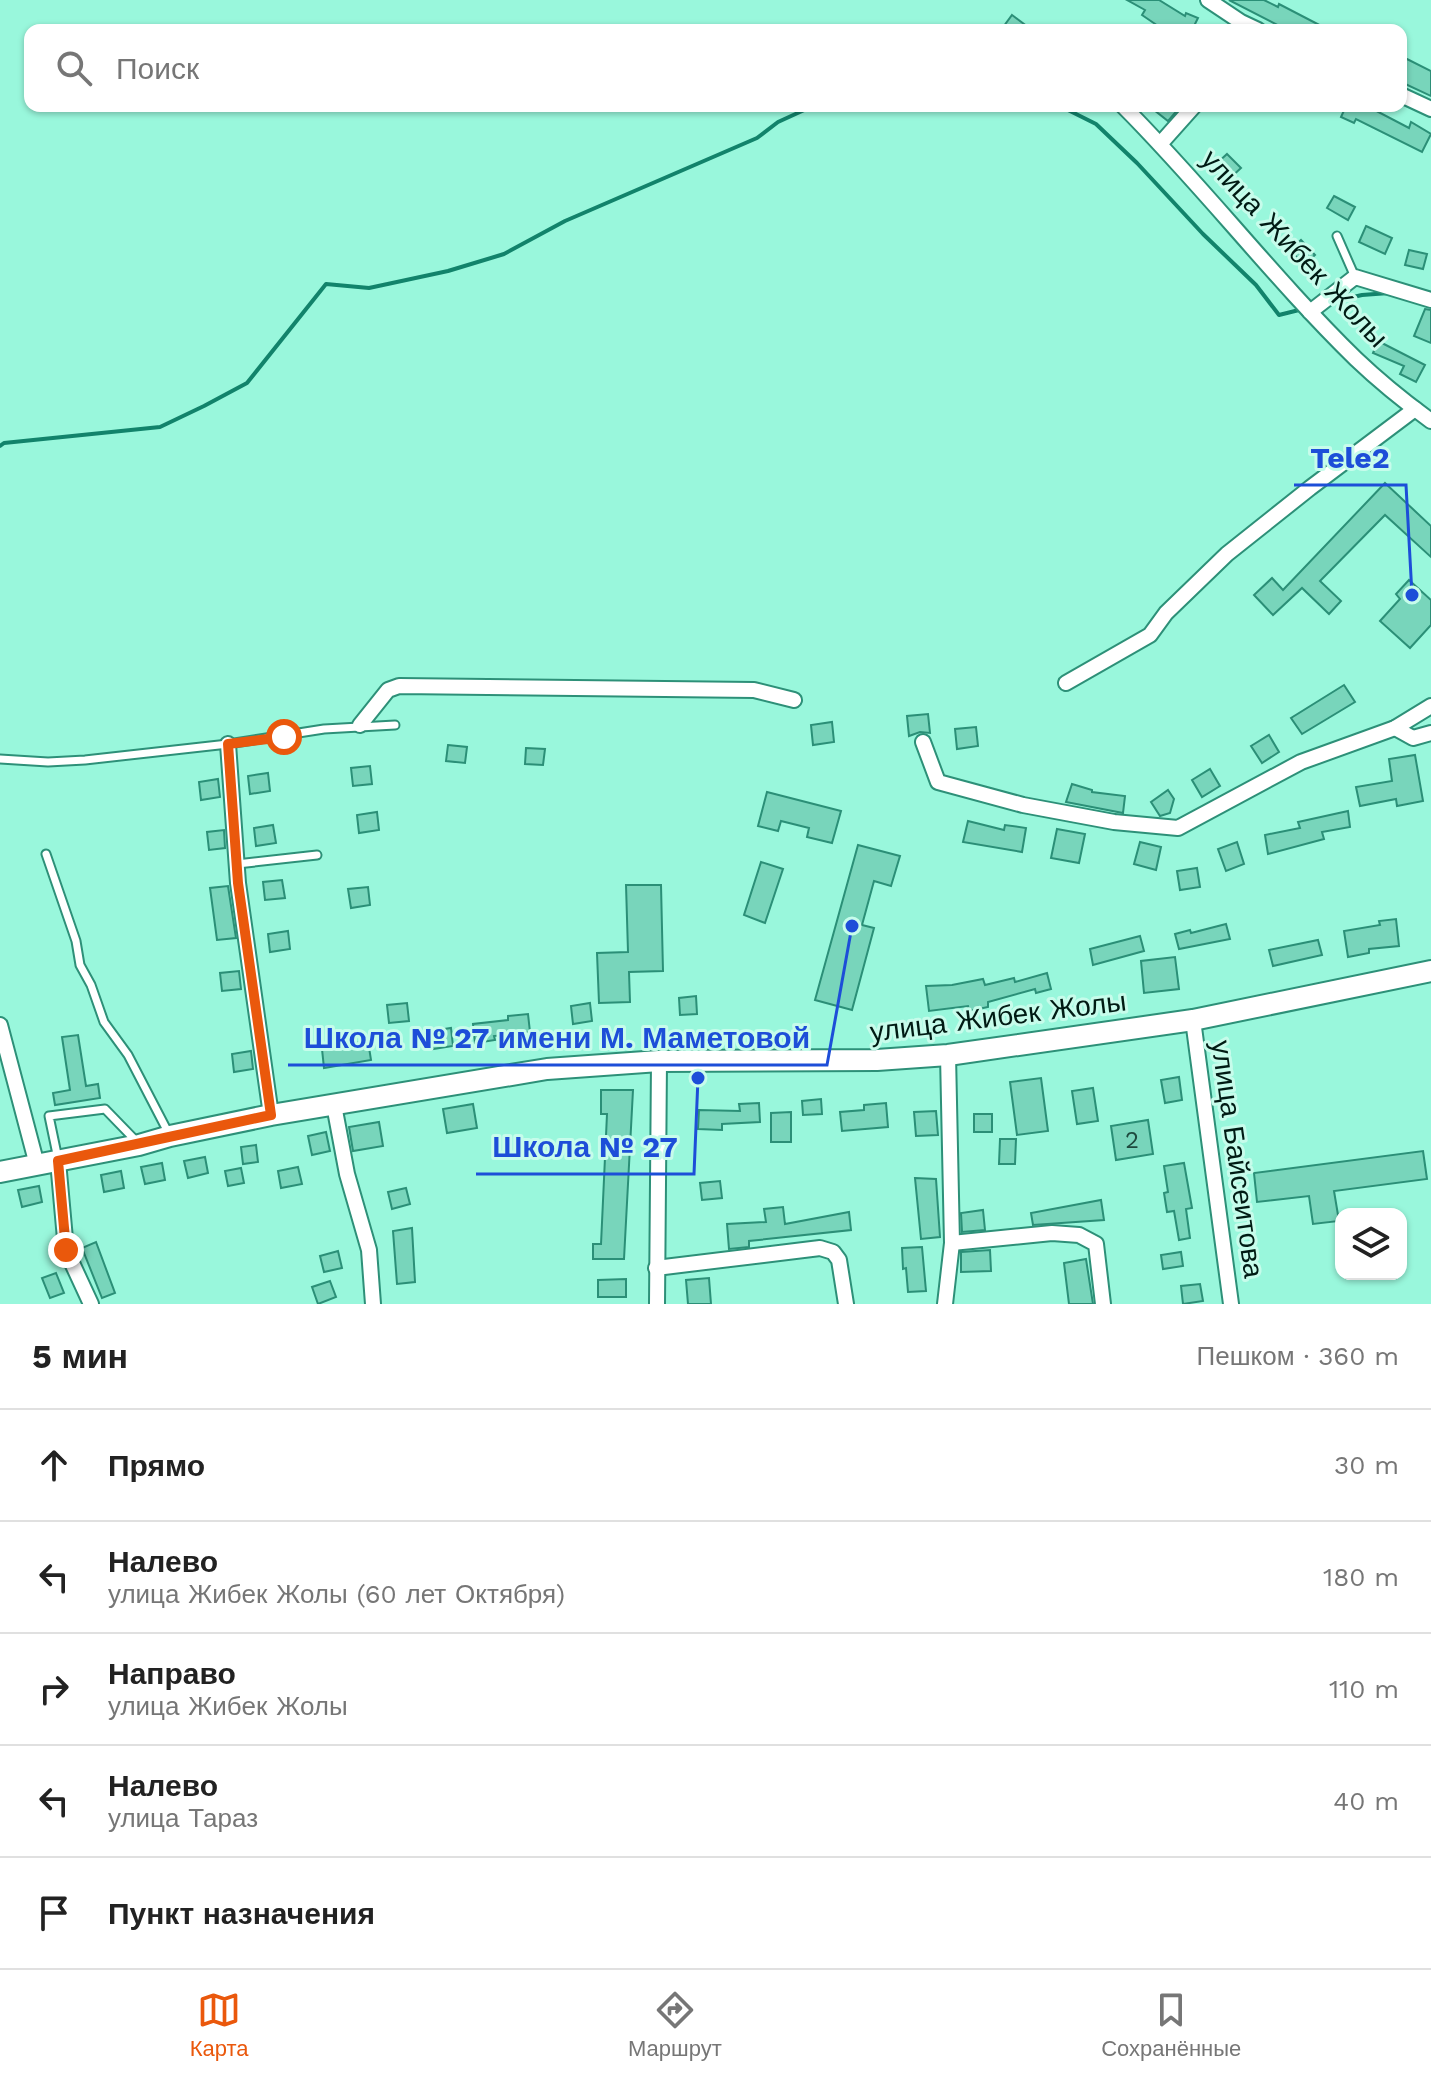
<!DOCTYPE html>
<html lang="ru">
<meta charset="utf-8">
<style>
body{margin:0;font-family:"Work Sans",sans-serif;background:#f2f2f2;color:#222}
.controls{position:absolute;right:24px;bottom:24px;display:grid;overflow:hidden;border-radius:16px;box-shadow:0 2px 6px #0004}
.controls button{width:72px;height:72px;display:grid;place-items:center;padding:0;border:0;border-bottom:2px solid #e0e0e0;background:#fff;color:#222;font:40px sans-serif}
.stop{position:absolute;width:24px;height:24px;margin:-18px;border:6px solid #ea580c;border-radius:50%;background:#fff}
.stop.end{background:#ea580c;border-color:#fff;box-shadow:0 2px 8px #0008}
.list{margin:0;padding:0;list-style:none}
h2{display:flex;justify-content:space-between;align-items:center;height:104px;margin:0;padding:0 32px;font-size:34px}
h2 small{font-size:26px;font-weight:400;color:#767676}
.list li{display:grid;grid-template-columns:52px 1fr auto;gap:24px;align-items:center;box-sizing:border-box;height:112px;padding:0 32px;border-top:2px solid #e0e0e0}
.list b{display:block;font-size:30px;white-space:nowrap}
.list p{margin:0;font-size:26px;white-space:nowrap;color:#767676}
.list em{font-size:26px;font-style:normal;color:#767676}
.icon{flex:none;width:44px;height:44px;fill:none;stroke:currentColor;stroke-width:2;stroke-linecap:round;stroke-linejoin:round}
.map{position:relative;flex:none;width:1431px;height:1304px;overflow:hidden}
.search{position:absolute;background:#fff;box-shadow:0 2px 6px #0004;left:24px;right:24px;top:24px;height:88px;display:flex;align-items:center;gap:20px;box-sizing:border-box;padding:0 28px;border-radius:16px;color:#767676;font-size:30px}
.sheet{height:664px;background:#fff}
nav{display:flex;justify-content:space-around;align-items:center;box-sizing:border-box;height:112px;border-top:2px solid #e0e0e0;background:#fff;font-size:22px;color:#767676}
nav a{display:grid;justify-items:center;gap:4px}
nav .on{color:#ea580c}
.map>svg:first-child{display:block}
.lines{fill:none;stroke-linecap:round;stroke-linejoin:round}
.stream{stroke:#12836b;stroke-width:4}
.building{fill:#78d5bb;stroke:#2b8f77;stroke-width:2}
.lane-casing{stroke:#2d9078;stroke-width:11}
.street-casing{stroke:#2d9078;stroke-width:18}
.primary-casing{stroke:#2d9078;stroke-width:24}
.lane{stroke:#fff;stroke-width:7}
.street{stroke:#fff;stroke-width:14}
.primary{stroke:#fff;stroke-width:20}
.route{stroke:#ea580c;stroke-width:10}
.labels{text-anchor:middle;stroke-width:6;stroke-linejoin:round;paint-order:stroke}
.number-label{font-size:24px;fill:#1e4a3e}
.street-label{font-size:28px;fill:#001b14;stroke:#c7fceb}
.leader{fill:none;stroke:#1d4ed8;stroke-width:3}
.callout-dot{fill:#1d4ed8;stroke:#c7fceb;stroke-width:3}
.callout-label{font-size:30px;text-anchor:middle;font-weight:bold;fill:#1d4ed8;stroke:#c7fceb;stroke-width:6;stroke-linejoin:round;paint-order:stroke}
</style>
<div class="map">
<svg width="1431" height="1304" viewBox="0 0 1431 1304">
<rect width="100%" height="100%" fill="#99f7dc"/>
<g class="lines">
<!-- stream -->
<g class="stream">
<path d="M1060,106L1096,124L1137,163L1203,234L1256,285L1279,315L1303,309"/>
<path d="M1331,302L1362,295L1389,293"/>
<path d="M0,446L4,443L160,427L204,406L247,383L326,284L369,288L448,271L504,254L565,221L757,138L778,122L813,106"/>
</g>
</g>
<!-- building -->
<g class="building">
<path d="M1127,0H1159L1185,16L1186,13L1198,18L1192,30H1164L1142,15L1145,10Z"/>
<path d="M1229,0H1264L1278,7L1279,4L1329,30H1287Z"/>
<path d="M1012,15L1032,30H1001Z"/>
<path d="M1401,56L1431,71V96L1401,82Z"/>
<path d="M1149,106H1181L1168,121Z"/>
<path d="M1346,106H1367L1409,128L1411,122L1431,134L1422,152L1356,119L1354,123L1341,117Z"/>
<path d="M1227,154L1241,168L1229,179L1216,164Z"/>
<path d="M1334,196L1355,207L1348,220L1327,208Z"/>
<path d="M1366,226L1392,238L1385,254L1359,242Z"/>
<path d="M1301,240L1315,255L1304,265L1290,250Z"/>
<path d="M1409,250L1427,254L1423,269L1405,265Z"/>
<path d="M1425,309L1431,310V343L1414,336Z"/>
<path d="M1378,341L1425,365L1416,382L1400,374L1404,366L1373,353Z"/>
<path d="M1385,483L1431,526V557L1385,515L1320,581L1341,601L1329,614L1302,588L1273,615L1254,595L1272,578L1283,590Z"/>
<path d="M1409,580L1431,600V625L1410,648L1380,621L1400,599L1396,594Z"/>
<path d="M1344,685L1355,702L1302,734L1291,718Z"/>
<path d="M928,714L930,733L920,732L909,736L907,716Z"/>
<path d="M832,722L834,742L813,745L811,725Z"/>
<path d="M976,727L978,746L957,749L955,729Z"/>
<path d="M1269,735L1279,752L1262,763L1251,746Z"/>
<path d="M448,745L467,747L465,763L446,761Z"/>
<path d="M526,748L545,749L543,765L525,764Z"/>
<path d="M1415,755L1423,801L1397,806L1396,799L1360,806L1356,787L1392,781L1389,759Z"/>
<path d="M370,766L372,784L353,786L351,768Z"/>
<path d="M1210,769L1220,786L1202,797L1192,780Z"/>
<path d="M268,773L270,791L250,794L248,776Z"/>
<path d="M218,779L220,797L201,800L199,782Z"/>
<path d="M1072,784L1092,790V792L1125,796L1123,813L1066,802Z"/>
<path d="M1168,790L1174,799L1170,813L1160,816L1151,802Z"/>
<path d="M767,792L841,811L832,843L807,837L809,828L781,821L778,831L758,826Z"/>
<path d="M1348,811L1350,827L1322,832L1324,839L1268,854L1265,835L1300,828L1298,822Z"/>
<path d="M377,812L379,830L359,833L357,815Z"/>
<path d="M968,821L1004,830L1005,825L1026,828L1022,852L963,842Z"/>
<path d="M273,825L276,843L256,846L254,828Z"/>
<path d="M1057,829L1085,834L1079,863L1051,858Z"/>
<path d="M224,830L225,848L209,850L207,832Z"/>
<path d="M1140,842L1161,847L1156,870L1134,864Z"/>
<path d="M1237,842L1244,864L1226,871L1218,849Z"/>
<path d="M858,845L900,856L891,886L874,881L862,925L874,928L852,1010L815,1000Z"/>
<path d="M761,862L783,869L765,923L744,915Z"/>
<path d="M1197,868L1200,887L1180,890L1177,871Z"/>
<path d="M282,880L285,898L265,900L263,882Z"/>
<path d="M626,885H661L663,971L629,972L630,1002L599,1003L597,953L628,952Z"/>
<path d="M228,886L236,938L217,940L210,888Z"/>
<path d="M368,887L370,905L351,908L348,889Z"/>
<path d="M1396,919L1399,946L1369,949V953L1348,957L1344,931L1380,925L1379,921Z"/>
<path d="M1226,924L1230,939L1179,949L1175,934L1190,930L1191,933Z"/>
<path d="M288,931L290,949L270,952L268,934Z"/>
<path d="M1140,936L1144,951L1093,965L1090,949Z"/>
<path d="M1318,940L1322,955L1273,966L1269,950Z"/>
<path d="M1175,957L1179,989L1144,993L1141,961Z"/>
<path d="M239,971L241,989L222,991L220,973Z"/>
<path d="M1047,973L1051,989L1036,993L1035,989L988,1002V1007L969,1011L968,1006L929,1011L926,986L952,985L983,979L985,985L1014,978L1015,982Z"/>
<path d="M696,996L697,1014L680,1015L679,998Z"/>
<path d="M407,1003L409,1021L389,1023L387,1005Z"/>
<path d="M590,1003L592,1021L573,1024L571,1006Z"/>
<path d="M528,1014L530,1032L494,1036L495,1040L475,1043L473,1024L508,1020V1016Z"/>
<path d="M451,1028L453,1046L433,1049L431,1031Z"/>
<path d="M78,1035L86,1086L98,1084L100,1098L55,1105L53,1093L70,1090L62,1037Z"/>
<path d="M368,1041L371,1060L324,1068L322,1049Z"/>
<path d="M251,1051L253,1069L234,1072L232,1054Z"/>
<path d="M1179,1077L1182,1100L1165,1103L1161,1080Z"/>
<path d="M1041,1078L1048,1131L1017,1135L1010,1082Z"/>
<path d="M1093,1088L1098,1121L1077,1124L1072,1091Z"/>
<path d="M601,1090H633L624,1259H593V1244H601L607,1114H601Z"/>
<path d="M821,1099L822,1114L803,1115L802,1101Z"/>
<path d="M759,1103L760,1122L722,1124V1130L698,1129L699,1110L740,1111L739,1104Z"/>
<path d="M886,1103L888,1127L842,1131L840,1112L864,1110V1105Z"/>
<path d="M473,1104L477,1128L447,1133L443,1109Z"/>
<path d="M936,1111L938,1135L916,1136L914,1112Z"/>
<path d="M791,1112V1142H771V1113Z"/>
<rect x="974" y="1114" width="18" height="18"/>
<path d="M1148,1120L1153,1154L1116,1160L1111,1126Z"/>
<path d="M379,1122L383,1146L353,1151L349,1127Z"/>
<path d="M326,1132L330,1151L312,1155L308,1136Z"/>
<path d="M1000,1139H1016L1015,1164H999Z"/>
<path d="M256,1145L258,1162L243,1164L241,1147Z"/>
<path d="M1423,1151L1427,1179L1334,1191L1339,1221L1313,1224L1309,1196L1257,1202L1254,1173Z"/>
<path d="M205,1157L208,1173L188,1178L184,1161Z"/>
<path d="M162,1163L165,1180L145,1184L141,1167Z"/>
<path d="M1184,1163L1192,1208L1186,1209L1190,1238L1179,1240L1174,1211L1167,1212L1164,1193L1168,1192L1164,1166Z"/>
<path d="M298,1167L302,1184L281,1188L278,1171Z"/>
<path d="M241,1168L244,1183L228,1186L225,1171Z"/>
<path d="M121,1171L124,1188L104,1192L101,1175Z"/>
<path d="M915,1178L936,1179L940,1237L921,1239Z"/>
<path d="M720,1181L722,1198L702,1200L700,1183Z"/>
<path d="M39,1186L42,1202L22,1207L18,1190Z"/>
<path d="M406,1188L410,1204L392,1209L388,1192Z"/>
<path d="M1101,1200L1104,1220L1033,1225L1031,1213Z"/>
<path d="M783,1207L785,1224L849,1212L851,1230L749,1241V1247L729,1249L727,1224L766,1222L764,1209Z"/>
<path d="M983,1210L985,1230L962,1232L961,1213Z"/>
<path d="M412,1228L415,1282L397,1284L393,1231Z"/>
<path d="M96,1242L115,1293L102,1298L82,1248Z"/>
<path d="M922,1247L926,1291L908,1292L906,1268L903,1269L902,1248Z"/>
<path d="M990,1250L991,1271L961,1272V1252Z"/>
<path d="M338,1251L342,1268L324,1272L320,1256Z"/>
<path d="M1181,1252L1183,1266L1163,1269L1161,1255Z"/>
<path d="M1086,1259L1093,1304H1069L1064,1263Z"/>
<path d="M56,1273L64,1293L50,1298L42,1278Z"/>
<path d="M709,1278L711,1304H688L686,1280Z"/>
<path d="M626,1279V1297H598V1280Z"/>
<path d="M330,1281L336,1297L318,1304L312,1287Z"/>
<path d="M1200,1284L1203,1301L1183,1304L1181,1286Z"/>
</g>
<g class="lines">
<defs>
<g id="lane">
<path d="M1337,236L1355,277"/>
<path d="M0,759L48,762L85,760L228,744L324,729L395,725"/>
<path d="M46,854L76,941L80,965L91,985L104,1022L128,1055L169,1134"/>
<path d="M237,864L317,855"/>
<path d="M58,1159L49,1116L105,1109L138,1143"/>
</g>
<g id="street">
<path d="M1208,0L1241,22L1258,30"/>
<path d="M1401,95L1431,109"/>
<path d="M1123,106C1204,187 1274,279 1356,359C1379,381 1405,402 1431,421"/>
<path d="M1161,143L1194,106"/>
<path d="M1310,312L1355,277L1431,300"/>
<path d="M1066,683L1150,635L1166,613L1227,554L1310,488L1415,409"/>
<path d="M360,725L388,690L399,686L754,690L794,700"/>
<path d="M1395,728L1413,738L1431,733"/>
<path d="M923,742L938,782L1023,805L1114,822L1178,828L1301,762L1395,728L1431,706"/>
<path d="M228,744L238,883L271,1115"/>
<path d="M1193,1020L1231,1304"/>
<path d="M0,1025L37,1165"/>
<path d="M334,1105L347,1174L369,1250L373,1304"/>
<path d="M58,1161L66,1250L91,1304"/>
<path d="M952,1243L1052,1233L1079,1235L1096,1244L1103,1304"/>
<path d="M656,1268L820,1248L833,1252L839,1260L846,1304"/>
<path d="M657,1304L659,1061"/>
<path d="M945,1304L952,1243L948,1055"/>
</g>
<path id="primary" d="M0,1172L139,1145L170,1136L271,1115L547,1069L659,1061L877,1060L948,1055L1193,1020L1431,971"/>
</defs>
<!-- lane casing -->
<use href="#lane" class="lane-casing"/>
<!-- street casing -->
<use href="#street" class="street-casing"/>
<!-- primary casing -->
<use href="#primary" class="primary-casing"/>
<!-- lane -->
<use href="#lane" class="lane"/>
<!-- street -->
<use href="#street" class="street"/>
<!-- primary -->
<use href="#primary" class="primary"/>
</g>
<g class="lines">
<!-- route -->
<path class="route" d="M66,1250L58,1161L271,1115L238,883L228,744L284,737"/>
</g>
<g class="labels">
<!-- number labels -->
<g class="number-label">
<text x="1132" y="1148">2</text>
</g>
<!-- street labels -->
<g class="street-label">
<text transform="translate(1295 248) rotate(47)" y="10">улица Жибек Жолы</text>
<text transform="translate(998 1016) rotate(-7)" y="10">улица Жибек Жолы</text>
<text transform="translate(1238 1159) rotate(82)" y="10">улица Байсеитова</text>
</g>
</g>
<!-- callouts -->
<path class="leader" d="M1412 595L1406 485H1294M852 926L827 1065H288M698 1078L694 1174H476"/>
<g class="callout-dot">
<circle cx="1412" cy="595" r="8"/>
<circle cx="852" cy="926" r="8"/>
<circle cx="698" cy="1078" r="8"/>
</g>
<g class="callout-label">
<text x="1350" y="468">Tele2</text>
<text x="557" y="1048">Школа № 27 имени М. Маметовой</text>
<text x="585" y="1157">Школа № 27</text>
</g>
</svg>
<div class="controls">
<button><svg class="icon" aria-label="layers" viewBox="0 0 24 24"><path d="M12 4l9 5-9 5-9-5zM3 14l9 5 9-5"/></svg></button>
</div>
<div class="stop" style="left:284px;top:737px"></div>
<div class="stop end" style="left:66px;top:1250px"></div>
<div class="search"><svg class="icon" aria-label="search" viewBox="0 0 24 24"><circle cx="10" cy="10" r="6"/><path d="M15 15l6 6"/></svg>Поиск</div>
</div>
<section class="sheet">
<h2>5 мин<small>Пешком · 360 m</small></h2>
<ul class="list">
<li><svg class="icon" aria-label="ahead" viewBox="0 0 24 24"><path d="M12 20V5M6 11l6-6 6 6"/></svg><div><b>Прямо</b></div><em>30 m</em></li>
<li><svg class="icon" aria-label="left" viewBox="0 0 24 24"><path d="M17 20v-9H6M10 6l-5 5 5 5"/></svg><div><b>Налево</b><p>улица Жибек Жолы (60 лет Октября)</p></div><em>180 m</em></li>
<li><svg class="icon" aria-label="right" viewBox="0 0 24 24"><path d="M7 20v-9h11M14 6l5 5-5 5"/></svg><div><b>Направо</b><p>улица Жибек Жолы</p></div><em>110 m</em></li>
<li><svg class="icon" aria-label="left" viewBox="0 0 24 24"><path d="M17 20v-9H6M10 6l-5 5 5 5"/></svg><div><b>Налево</b><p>улица Тараз</p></div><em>40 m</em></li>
<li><svg class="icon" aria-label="arrive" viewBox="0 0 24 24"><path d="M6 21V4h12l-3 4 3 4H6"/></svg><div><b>Пункт назначения</b></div></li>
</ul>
</section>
<nav>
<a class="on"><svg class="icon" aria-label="map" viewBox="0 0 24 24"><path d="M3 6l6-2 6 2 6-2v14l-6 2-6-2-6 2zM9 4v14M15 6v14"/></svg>Карта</a>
<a><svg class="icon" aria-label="directions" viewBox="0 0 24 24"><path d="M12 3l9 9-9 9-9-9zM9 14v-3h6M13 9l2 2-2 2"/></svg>Маршрут</a>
<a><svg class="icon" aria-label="saved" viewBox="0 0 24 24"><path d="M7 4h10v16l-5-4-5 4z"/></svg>Сохранённые</a>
</nav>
